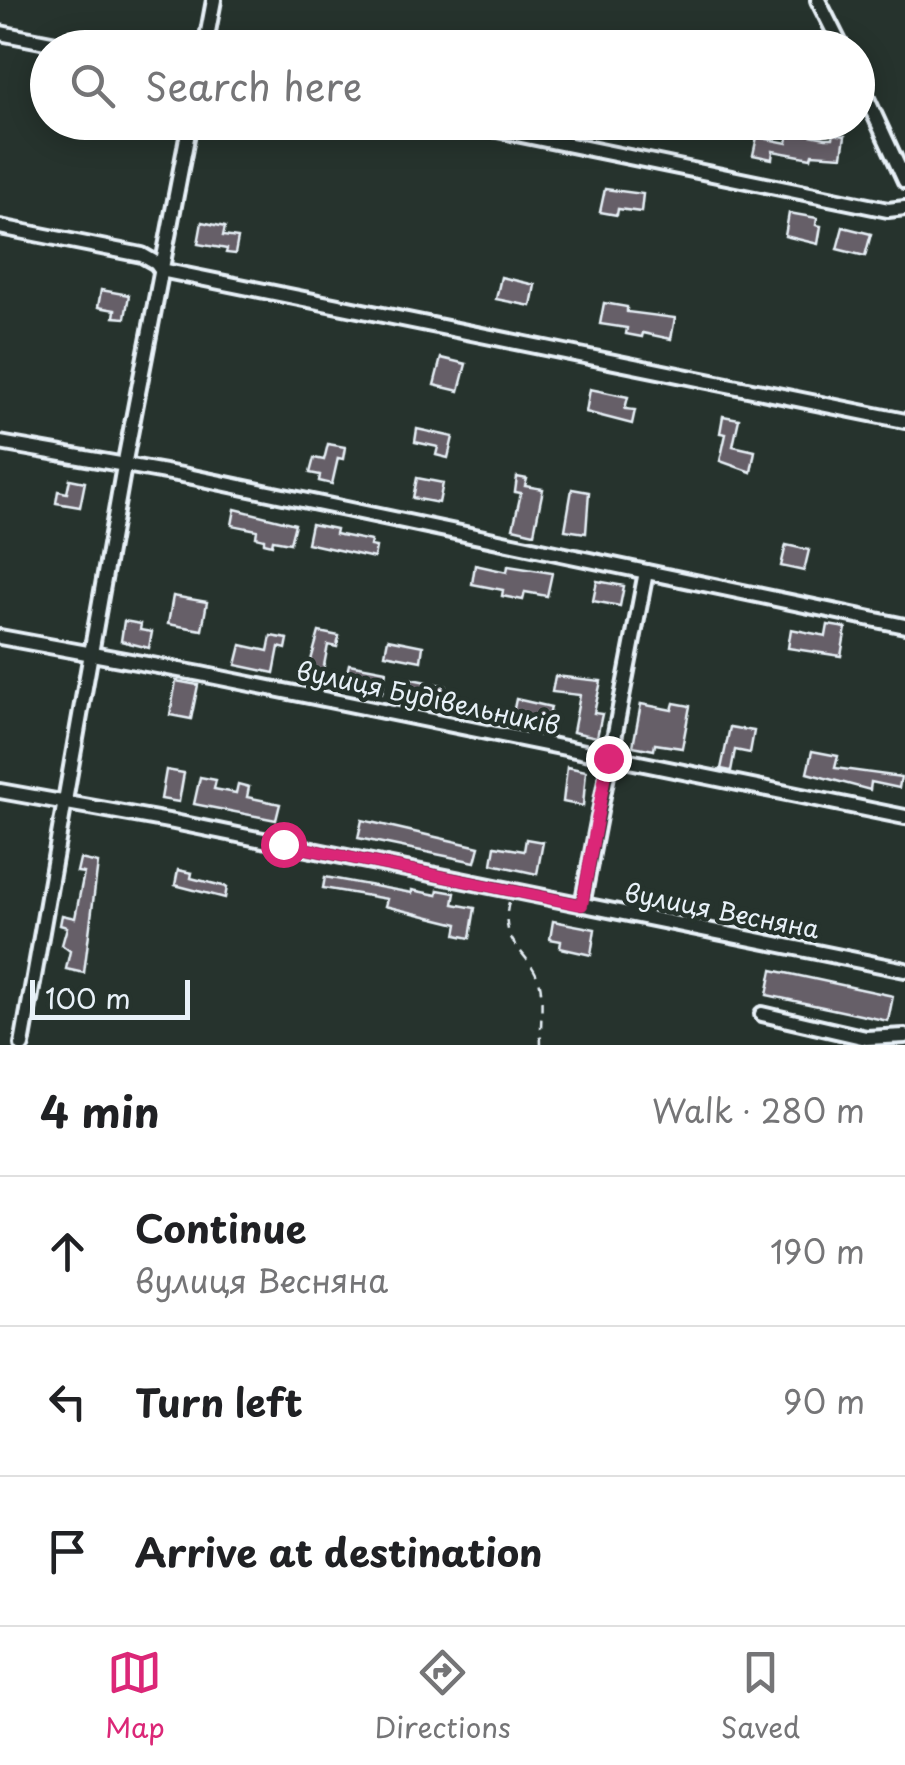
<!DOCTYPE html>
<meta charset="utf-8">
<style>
body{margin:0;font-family:"Playpen Sans",sans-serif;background:#f6f6f6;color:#202124}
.scale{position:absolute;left:30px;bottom:25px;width:160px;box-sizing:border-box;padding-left:10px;border:5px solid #e8f1f8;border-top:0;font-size:28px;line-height:35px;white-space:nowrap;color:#e8f1f8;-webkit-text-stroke:8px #26332d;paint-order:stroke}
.stop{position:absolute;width:30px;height:30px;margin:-22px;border:8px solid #db2777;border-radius:50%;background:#fff}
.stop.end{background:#db2777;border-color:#fff;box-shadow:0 2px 10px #0008}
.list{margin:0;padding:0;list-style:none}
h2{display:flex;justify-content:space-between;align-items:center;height:130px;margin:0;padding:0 40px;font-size:42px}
h2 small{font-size:32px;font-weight:400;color:#757577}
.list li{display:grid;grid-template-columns:65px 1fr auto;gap:30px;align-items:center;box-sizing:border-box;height:150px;padding:0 40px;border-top:2px solid #e0e0e0}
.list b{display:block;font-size:38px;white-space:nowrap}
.list p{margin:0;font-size:32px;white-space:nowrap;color:#757577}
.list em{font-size:32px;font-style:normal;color:#757577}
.icon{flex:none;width:55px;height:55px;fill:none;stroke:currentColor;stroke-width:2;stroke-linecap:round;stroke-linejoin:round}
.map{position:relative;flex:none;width:905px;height:1045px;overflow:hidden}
.search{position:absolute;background:#fff;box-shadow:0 5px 25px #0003;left:30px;right:30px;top:30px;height:110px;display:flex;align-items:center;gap:25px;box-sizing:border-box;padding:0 35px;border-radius:55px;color:#757577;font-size:38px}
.sheet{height:580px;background:#fff}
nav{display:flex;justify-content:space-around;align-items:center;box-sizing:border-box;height:140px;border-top:2px solid #e0e0e0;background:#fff;font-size:28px;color:#757577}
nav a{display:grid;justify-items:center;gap:5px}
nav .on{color:#db2777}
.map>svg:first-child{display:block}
.building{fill:#665f67;stroke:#e8f1f8;stroke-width:2.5}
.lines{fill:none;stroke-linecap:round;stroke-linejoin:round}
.minor-casing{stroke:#e8f1f8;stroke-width:20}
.path{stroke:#e8f1f8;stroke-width:2.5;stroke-dasharray:10 8;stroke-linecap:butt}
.minor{stroke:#26332d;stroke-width:12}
.route{stroke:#db2777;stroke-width:12}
.labels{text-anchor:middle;stroke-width:9;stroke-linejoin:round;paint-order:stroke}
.street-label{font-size:25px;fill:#e8f1f8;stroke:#26332d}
</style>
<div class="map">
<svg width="905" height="1045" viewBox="0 0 905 1045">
<rect width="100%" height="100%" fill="#26332d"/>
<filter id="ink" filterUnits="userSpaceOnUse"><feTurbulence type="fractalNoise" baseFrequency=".01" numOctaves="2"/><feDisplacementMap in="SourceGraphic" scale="20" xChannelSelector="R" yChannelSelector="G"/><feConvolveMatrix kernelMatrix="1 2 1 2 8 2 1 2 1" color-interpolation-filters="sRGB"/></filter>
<g filter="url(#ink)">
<!-- building -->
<g class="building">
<path d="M789,131L826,138H833L834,134L845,136L842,156L812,154L811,158L773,151L772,159L753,155L757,137L787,143Z"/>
<path d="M605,189L643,194L641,212L618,209L617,215L600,212Z"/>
<path d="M789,213L817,218L816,225L821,226L818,244L785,236Z"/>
<path d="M202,222L225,227L223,236L238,238L235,254L226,253L227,249L198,244Z"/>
<path d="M843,227L871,234L865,256L837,249Z"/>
<path d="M501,277L535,285L531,306L496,299Z"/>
<path d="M101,290L129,295L125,318L114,317L115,310L98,307Z"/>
<path d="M604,303L627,307V312L675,318L671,339L643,333L642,337L626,334L627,328L600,324Z"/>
<path d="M441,358L466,364L459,391L434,385Z"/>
<path d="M590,389L628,397L625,409L635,410L632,424L586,412Z"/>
<path d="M723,416L739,419L733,446L755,451L751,472L720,461L726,434L720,433Z"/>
<path d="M417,429L453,437L448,458L436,455L438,447L415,442Z"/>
<path d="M328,444L345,447L343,459L338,458L332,484L319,481L320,475L310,473L314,458L324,460Z"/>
<path d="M517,477L527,479L525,486L543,489L534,533L513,528L521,493L515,492Z"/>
<path d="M417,478L443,483L439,503L413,498Z"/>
<path d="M70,479L85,482L80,507L56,503L58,491L67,493Z"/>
<path d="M572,489L589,492L586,533L565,530Z"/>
<path d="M235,509L295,524L290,543L273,540L272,545L264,543V539L256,537L257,530L232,525Z"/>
<path d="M311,524L336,529L335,534L371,541L370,546L376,547L374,558L307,543Z"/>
<path d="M786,545L809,550L804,571L781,566Z"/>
<path d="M475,565L507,572L508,566L552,573L547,596L525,592L523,600L502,596L503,590L472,584Z"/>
<path d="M597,581L624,586L620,606L593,601Z"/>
<path d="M173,596L207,602L202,630L168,624Z"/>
<path d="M124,621L141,624L140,630L152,632L149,648L121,641Z"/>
<path d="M828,625L846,628L841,656L788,648L791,629L826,636Z"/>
<path d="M319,632L339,636L337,647L328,645L321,681L306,678Z"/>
<path d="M271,636L288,639L286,649L279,647L274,673L236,665L241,645L268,651Z"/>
<path d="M388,639L423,646L421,661L385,654Z"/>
<path d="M349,664L386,671L382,693L344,686Z"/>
<path d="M555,676L601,681L594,713L602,714L597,737L573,732L580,695L552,692Z"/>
<path d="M412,679L446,686L442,705L408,698Z"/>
<path d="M176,681L198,685L191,719L170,715Z"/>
<path d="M516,699L551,707L547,726L512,718Z"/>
<path d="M674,703L690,706L682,748L655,744L654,750L633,746L641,704L672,710Z"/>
<path d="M730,727L754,731L750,753L735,750L731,771L721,769Z"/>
<path d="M812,751L838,756L835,768L901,777L899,788L871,782L870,790L807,773Z"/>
<path d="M567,767L586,771L583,806L563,802Z"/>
<path d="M166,770L184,773L179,802L161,799Z"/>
<path d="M200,777L216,780L214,789L236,793L238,784L249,787L247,797L280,804L276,820L194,804Z"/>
<path d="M362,820L479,847L475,862L358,838Z"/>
<path d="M526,839L543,842L537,874L492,864L495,846L524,851Z"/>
<path d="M80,859L98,863L84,973L66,969L70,951L62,945L67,927L60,925L62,915L75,918L84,873L77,872Z"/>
<path d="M178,870L192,873L191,878L227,887L225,898L175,885Z"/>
<path d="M325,877L412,893V890L437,895L438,890L455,893L453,904L475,908L470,938L456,935L458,924L385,906L387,899L323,888Z"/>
<path d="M553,921L595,929L591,955L560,948L561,941L550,939Z"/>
<path d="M772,970L893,996L888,1021L767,995Z"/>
</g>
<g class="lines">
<defs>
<g id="minor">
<path d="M818,0L842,48"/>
<path d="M0,33L77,48"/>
<path d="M205,48L214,0"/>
<path d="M858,79L905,181"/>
<path d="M458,122L888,210L905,208"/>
<path d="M0,227L142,255L156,263L161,270L905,421"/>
<path d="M0,443L188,476L905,626"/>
<path d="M0,637L201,674L905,817"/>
<path d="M0,791L174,822L905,970"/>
<path d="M582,905L646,572"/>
<path d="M762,1014L866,1038L905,1036"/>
<path d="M22,1045L124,466L190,122"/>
</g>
</defs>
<!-- minor casing -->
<use href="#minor" class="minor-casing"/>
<!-- path -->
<path class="path" d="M509,902C498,944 528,949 539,981C544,995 540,1028 541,1045"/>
<!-- minor -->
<use href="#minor" class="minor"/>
</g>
</g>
<g class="lines" filter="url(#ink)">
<!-- route -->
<path class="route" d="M283,844L582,905L608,758"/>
</g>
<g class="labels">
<!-- street labels -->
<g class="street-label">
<text transform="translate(428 698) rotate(12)" y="9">вулиця Будівельників</text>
<text transform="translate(722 911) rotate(11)" y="9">вулиця Весняна</text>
</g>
</g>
</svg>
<div class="scale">100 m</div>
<div class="stop" style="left:283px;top:844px"></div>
<div class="stop end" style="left:608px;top:758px"></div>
<div class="search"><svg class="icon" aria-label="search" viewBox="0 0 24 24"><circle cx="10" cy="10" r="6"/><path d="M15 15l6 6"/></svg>Search here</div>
</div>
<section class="sheet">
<h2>4 min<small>Walk · 280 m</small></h2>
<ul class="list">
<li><svg class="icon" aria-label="ahead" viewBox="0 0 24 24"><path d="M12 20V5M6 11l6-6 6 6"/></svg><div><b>Continue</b><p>вулиця Весняна</p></div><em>190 m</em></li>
<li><svg class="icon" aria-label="left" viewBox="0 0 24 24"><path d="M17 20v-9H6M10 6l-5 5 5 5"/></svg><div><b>Turn left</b></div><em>90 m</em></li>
<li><svg class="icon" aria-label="arrive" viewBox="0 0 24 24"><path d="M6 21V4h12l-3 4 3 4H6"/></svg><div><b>Arrive at destination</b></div></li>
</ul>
</section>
<nav>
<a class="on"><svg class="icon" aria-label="map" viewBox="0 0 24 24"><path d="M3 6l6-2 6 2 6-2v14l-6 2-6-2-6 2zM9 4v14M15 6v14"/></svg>Map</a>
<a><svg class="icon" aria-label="directions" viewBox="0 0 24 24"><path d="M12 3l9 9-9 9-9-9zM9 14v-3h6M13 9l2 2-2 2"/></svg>Directions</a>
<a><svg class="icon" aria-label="saved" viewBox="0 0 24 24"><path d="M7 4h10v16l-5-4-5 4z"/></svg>Saved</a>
</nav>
